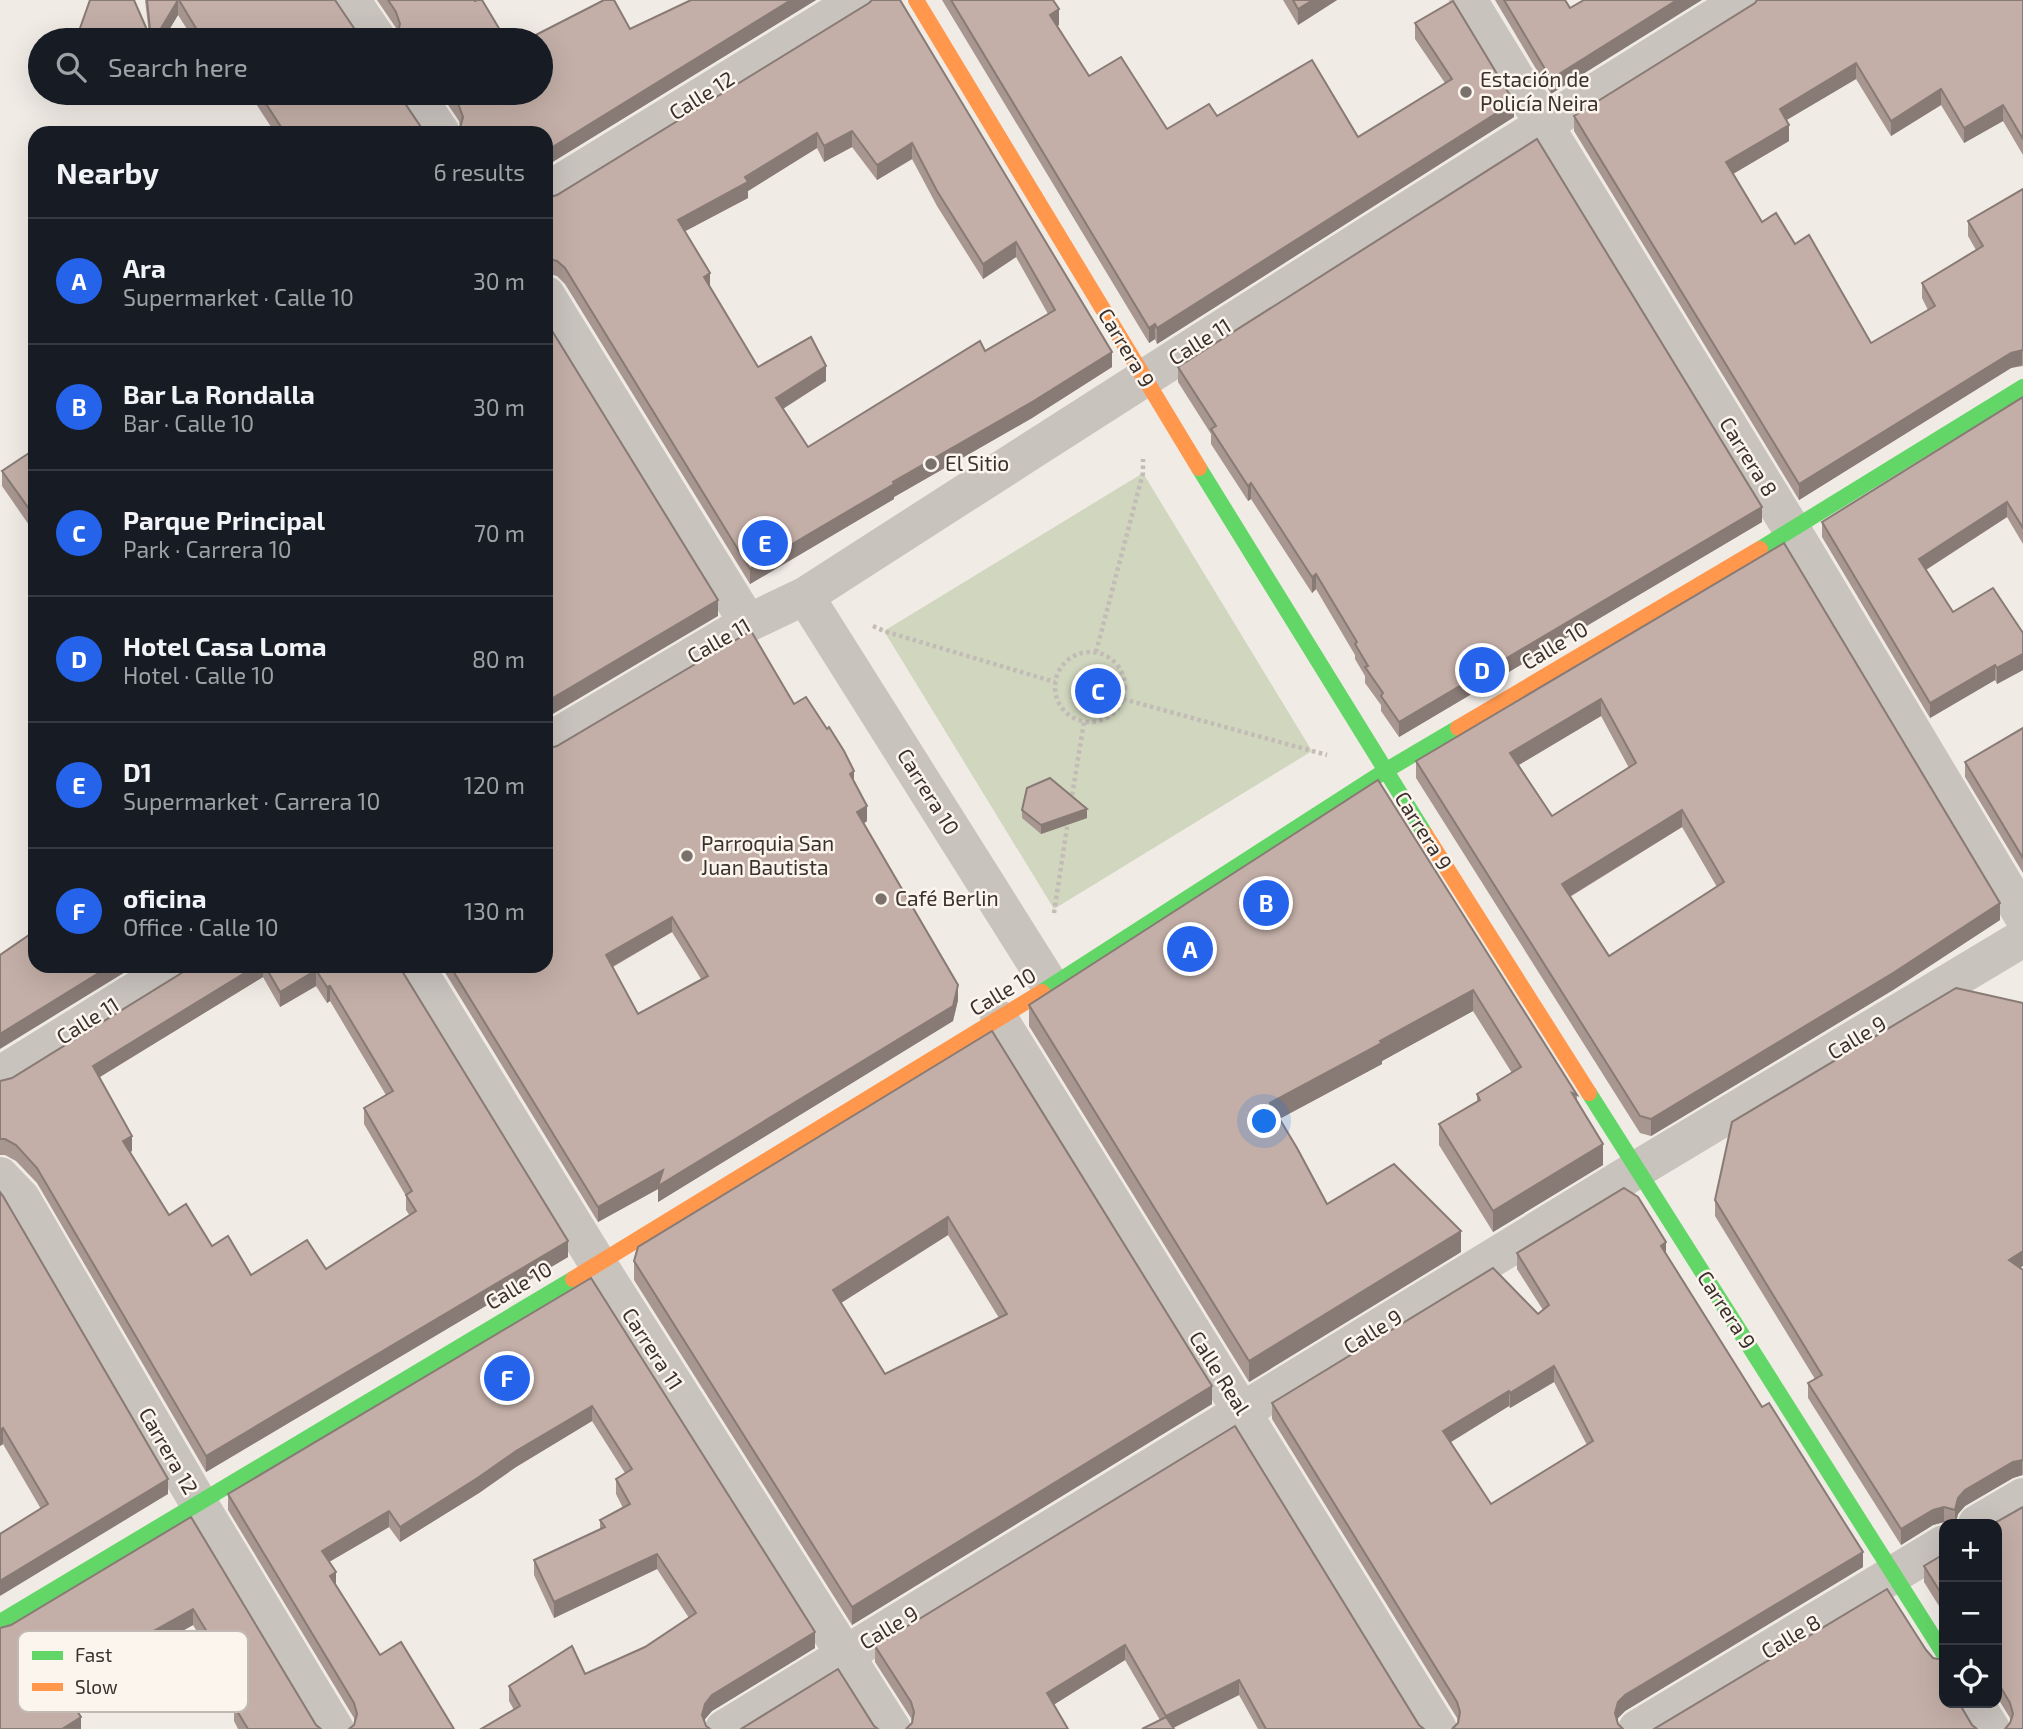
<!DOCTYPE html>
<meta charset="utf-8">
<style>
body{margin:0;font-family:"Exo 2",sans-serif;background:#242831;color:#f1f3f6}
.controls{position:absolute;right:21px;bottom:21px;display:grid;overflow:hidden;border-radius:14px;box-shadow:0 7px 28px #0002}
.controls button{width:63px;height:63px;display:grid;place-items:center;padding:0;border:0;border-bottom:2px solid #363941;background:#171b24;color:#f1f3f6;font:35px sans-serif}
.you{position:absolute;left:1265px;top:1122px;width:24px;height:24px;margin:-18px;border:5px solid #fff;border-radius:50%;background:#1a73e8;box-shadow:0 0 0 10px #1a73e833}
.badge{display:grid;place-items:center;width:46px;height:46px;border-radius:50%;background:#2563eb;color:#fff;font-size:23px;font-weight:700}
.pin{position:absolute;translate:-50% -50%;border:4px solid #fff;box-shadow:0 2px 7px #0006}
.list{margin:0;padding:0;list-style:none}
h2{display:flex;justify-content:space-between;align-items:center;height:91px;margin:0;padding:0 28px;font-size:30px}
h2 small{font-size:23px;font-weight:400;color:#9ea1a6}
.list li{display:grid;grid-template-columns:46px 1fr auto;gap:21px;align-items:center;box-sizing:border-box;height:126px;padding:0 28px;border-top:2px solid #363941}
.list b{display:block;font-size:26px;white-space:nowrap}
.list p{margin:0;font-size:23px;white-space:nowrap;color:#9ea1a6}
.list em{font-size:23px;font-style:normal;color:#9ea1a6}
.icon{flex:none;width:38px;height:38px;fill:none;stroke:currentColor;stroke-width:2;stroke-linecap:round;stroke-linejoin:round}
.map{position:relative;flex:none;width:2023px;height:1729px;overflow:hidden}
.search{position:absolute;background:#171b24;box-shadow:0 7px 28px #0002;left:28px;top:28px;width:525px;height:77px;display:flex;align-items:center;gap:18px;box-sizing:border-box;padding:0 24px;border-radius:38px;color:#9ea1a6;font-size:26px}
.panel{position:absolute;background:#171b24;box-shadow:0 7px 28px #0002;left:28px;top:126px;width:525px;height:847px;border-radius:21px}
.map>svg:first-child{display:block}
.green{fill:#d1d6bf}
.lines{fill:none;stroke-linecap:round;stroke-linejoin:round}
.path{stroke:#c2bbb6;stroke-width:4.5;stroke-dasharray:3.5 3.5;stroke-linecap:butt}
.street{stroke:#c9c3be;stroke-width:38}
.fast{stroke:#63d668;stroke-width:16}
.slow{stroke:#ff974d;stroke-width:16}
.wall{fill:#a89690;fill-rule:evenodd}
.shaded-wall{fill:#887a75}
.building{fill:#c3afa7;stroke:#887a75;stroke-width:2;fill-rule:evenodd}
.poi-dot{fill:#7a716c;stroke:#fbf5ee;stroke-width:2.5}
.labels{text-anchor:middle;stroke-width:5;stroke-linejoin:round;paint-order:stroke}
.poi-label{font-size:21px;fill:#3b302b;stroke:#fbf5ee;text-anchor:start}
.street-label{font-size:21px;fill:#3b302b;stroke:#fbf5ee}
.key{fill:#fbf5ee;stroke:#c1bab4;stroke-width:2}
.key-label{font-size:19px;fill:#3b302b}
</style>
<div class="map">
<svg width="2023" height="1729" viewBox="0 0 2023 1729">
<rect width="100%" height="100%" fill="#f0ebe5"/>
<!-- green -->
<path class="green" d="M1143,473L1312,751L1054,909L884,631Z"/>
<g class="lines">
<!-- path -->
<g class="path">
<path d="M873,626L884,631L1055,682"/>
<path d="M1096,652L1143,473V459"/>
<circle cx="1090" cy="687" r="35"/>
<path d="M1123,699L1327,755"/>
<path d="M1071,802L1084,722"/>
<path d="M1054,913L1068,821"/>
</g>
<!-- street -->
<g class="street">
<path d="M351,0L378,40"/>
<path d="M1468,0L1792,530L2023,916"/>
<path d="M414,93L441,133"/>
<path d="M546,192L858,0"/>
<path d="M546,295L748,623"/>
<path d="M805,596L1051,987"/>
<path d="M546,743L748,623L805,596C1117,395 1429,195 1743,0"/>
<path d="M415,966L598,1264L892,1729"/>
<path d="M999,1019L1438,1729"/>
<path d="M0,1075L176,966"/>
<path d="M0,1176L21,1198L198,1502L335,1729"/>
<path d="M1977,1524L2023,1497"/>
<path d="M1975,1703L1991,1729"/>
<path d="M724,1729L1636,1170L2023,938"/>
<path d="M1637,1729L1944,1544"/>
</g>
<!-- fast -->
<g class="fast">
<path d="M1199,468L1425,834"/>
<path d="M1760,549L2023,387"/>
<path d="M1042,992L1385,771L1458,728"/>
<path d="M1589,1093L1944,1654"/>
<path d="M0,1622L573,1279"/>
</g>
<!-- slow -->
<g class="slow">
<path d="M916,0L1199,468"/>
<path d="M1458,728L1760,549"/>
<path d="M1425,834L1589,1093"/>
<path d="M573,1279L1042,992"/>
</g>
</g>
<!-- wall -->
<g class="wall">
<path d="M145,0H335L360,37L364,40H194L178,15L163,40H79V31L149,34Z"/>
<path d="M377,0H474L397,35L396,28Z"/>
<path d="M691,0H816L546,166L460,128L459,121L440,93H541L630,29Z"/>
<path d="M942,0H1053L1059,25L1057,26L1089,76L1167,129L1217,116L1358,137L1445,83L1415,39V23L1514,117L1157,344L1155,339L1149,343Z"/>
<path d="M1283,0H1337L1298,25Z"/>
<path d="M1495,0H1565L1551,94Z"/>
<path d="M2023,0V155L2003,121L1964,143L1941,105L1891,136L1856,79L1786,120L1789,141L1733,174L1762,222L1795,244L1871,343L1928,310L1922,298V283L1976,250L1968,236V221L2023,189V366L2011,368L1799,500L1574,131V116L1755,3Z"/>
<path d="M869,3L1112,367L1032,418L894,497V499L750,584L565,284L557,276L546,273V198L557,195ZM852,147L877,180L912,159L937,206L983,279L1016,257L1048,314L985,351L808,447L783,409L826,381L758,367L710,287L685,231L748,198V191L817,148L824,162Z"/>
<path d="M249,93H398L423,130L427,133H275Z"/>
<path d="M35,283V311L30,306V288Z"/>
<path d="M1178,367L1762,522L1399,737L1381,711V705L1365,683V676L1355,659V655L1316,589L1312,593L1251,499L1248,501L1211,444V434L1178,382Z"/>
<path d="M2023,397V544L2007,517L1926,570L1953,612L2023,633V670L1997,684L1995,680L1930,718L1822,537V522Z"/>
<path d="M35,449V539L29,530V525L2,486V471Z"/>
<path d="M1784,543L2000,920L1893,990L1651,1136L1640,1133L1416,778V761ZM1601,716L1629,768L1552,816L1519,765ZM1682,827L1717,887L1609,956L1570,897Z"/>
<path d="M35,599V623L31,617V602Z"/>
<path d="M794,704L854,782L867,821L863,824L958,1000L953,1021L658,1202V1189L598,1222L441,966H546ZM672,932L701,979L638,1014L613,967Z"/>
<path d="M2023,728V873L1965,777V762Z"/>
<path d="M1378,780L1577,1095V1101L1603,1165L1493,1232L1439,1145V1124L1477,1101V1094L1512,1073L1473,1011L1382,1061V1064L1279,1119L1327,1204L1461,1252L1249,1382L1029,1026V1005Z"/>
<path d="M1022,810L1087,818L1041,834L1022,818Z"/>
<path d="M190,966H399L568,1257L206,1472L37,1183L16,1161L5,1155H0V1081L12,1078L188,969ZM263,977L280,1007L316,986L327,1003L330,1001L386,1095L364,1108V1124L406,1196V1210L410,1216L326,1269L251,1275L169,1215L130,1152L132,1151L100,1077Z"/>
<path d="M992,1031L1212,1404L852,1625L634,1280V1261ZM948,1235L999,1318L885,1374L841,1303Z"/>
<path d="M0,1192L168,1494L41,1509L3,1444L0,1446Z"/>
<path d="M1715,1200L2021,1268L2023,1270V1475L2013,1478L1965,1506L1958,1514L1956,1524L1944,1522L1933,1525L1901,1545L1808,1398V1383L1815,1379L1715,1216Z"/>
<path d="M1517,1253H1666L1863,1567L1625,1711L1618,1718V1724L1458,1723L1457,1718L1272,1419V1403L1538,1314L1543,1310L1517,1269ZM1554,1382L1587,1445L1491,1504L1450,1442L1509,1406L1510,1408Z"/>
<path d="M591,1278L815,1648L712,1711L705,1719L706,1726L514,1710L509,1701V1686L585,1674L645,1647L689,1618L657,1569L554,1618L534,1575V1560L600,1530V1520L623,1508L616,1494V1479L625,1473L592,1421L516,1467L479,1493L400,1542L389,1527L329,1562L336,1585L380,1655L354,1725V1718L228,1510V1494Z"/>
<path d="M1235,1426L1419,1725L1424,1729H1258L1239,1695L1173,1728L1160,1720L1125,1660L1053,1705L912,1723L911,1718L875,1662V1646Z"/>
<path d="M191,1517L316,1725L321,1729H238L234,1721V1706L240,1702L193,1625L118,1667V1671L69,1697L81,1729L11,1625Z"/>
<path d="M1997,1524L2023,1729L2010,1723V1718L1997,1697Z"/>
<path d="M1944,1554V1614L1924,1582V1566Z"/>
</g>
<!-- shaded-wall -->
<g class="shaded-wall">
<path d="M178,0V15L163,40H154Z"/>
<path d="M791,0H816L546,166V151Z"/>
<path d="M1313,0H1337L1298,25V9Z"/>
<path d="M1677,0H1702L1551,94V79Z"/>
<path d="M1059,9V25L1050,30V15Z"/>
<path d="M213,35V40H204Z"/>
<path d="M1856,63V79L1780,124V109Z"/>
<path d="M1941,89V105L1891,136V121Z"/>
<path d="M1514,102V117L1157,344V328Z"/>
<path d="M2003,105V121L1964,143V128Z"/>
<path d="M1789,125V141L1726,178V162Z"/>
<path d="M852,131V147L824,162V146Z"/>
<path d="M817,133V148L748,191V198L678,235V220Z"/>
<path d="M912,143V159L877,180V165Z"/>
<path d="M1016,242V257L983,279V264Z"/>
<path d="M710,273V288L704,277Z"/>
<path d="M1155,324V339L1149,343V328Z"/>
<path d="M2022,350V365L2011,368L1799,500V484L2011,353Z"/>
<path d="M1112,352V367L1032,418L894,497V499L750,584V569Z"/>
<path d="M826,366V381L776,413V398Z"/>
<path d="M1251,483V499L1248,501V486Z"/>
<path d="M2007,502V517L1919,574V559Z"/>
<path d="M1762,507V522L1399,737V722Z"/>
<path d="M1316,574V589L1312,593V577Z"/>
<path d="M718,600V616L546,718V702Z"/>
<path d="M2023,654V670L1997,684V668Z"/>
<path d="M1995,665V680L1930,718V703Z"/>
<path d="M1601,699V716L1510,770V753Z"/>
<path d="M854,771V787L850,774Z"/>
<path d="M867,806V821L857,828V812Z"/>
<path d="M1087,809V818L1041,834V825Z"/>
<path d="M1682,810V827L1562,901V884Z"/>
<path d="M2000,903V920L1893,990L1651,1136V1119Z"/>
<path d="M672,917V932L606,970V955Z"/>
<path d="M110,966H135L0,1049V1034Z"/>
<path d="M256,966H263V977L93,1081V1066Z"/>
<path d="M316,970V986L280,1007V992Z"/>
<path d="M958,985V1000L953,1021L658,1202V1189L598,1222V1207Z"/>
<path d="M330,986V1001L327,1003V987Z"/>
<path d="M1473,990V1011L1382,1061V1064L1270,1124V1103Z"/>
<path d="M132,1136V1151L123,1156V1141Z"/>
<path d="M1603,1144V1165L1493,1232V1211Z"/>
<path d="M948,1217V1235L833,1308V1290Z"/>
<path d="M1461,1231V1252L1249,1382V1361Z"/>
<path d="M568,1241V1257L206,1472V1456Z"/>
<path d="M1666,1242V1258L1661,1246Z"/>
<path d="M2023,1251V1266L2009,1275V1260Z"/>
<path d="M1554,1366V1382L1510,1408V1393Z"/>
<path d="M1212,1386V1404L852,1625V1607Z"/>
<path d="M1509,1391V1406L1443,1447V1431Z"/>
<path d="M592,1406V1421L516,1467L479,1493L400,1542V1527L516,1451Z"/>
<path d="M3,1428V1444L0,1446V1430Z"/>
<path d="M2022,1460V1475L2013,1478L1965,1506L1958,1514L1955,1524V1510L1958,1498L1965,1490L2013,1462Z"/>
<path d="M168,1479V1494L0,1596V1581Z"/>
<path d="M1944,1507V1522L1933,1525L1901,1545V1529L1933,1510Z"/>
<path d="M389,1511V1527L322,1566V1551Z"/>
<path d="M1863,1552V1567L1625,1711L1618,1718L1615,1729V1713L1618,1702L1625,1695Z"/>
<path d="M657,1554V1569L554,1618V1602Z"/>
<path d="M336,1572V1587L330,1576Z"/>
<path d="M193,1609V1625L118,1667V1671L61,1701V1686L116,1652Z"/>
<path d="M815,1632V1648L712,1711L705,1719L702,1729V1715L705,1704L712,1695Z"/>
<path d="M1125,1645V1660L1047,1709V1693Z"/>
<path d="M1239,1680V1695L1171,1729L1166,1716Z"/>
<path d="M81,1717V1729H62Z"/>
</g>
<!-- building -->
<g class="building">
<path d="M90,0H134L151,39L147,0H178L154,40H94L79,31Z"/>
<path d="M179,0H335L360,37L364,40H217L213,35L203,40Z"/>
<path d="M388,0H474L475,1L477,0H482L506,40H392L397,35L400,24L396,12Z"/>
<path d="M604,0H614L630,29L691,0H791L546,151V133H456L460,128L463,117L459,106L451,93H541V40H526Z"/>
<path d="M872,0H900L1112,352L1032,402L893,482L894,484L750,569L565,268L557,261L546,258V198L557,195L869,3ZM852,131L877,165L912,143L937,191L983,264L1016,242L1055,310L985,351L980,341L808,447L776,398L826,366L811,337L758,367L704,277L710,273L678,220L748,182L745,177L817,133L824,146Z"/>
<path d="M951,0H1053L1059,9L1050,15L1089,76L1121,57L1167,129L1209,104L1217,116L1312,60L1358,137L1452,79L1415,23L1453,1L1514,102L1157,328L1155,324L1149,328Z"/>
<path d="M1293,0H1313L1298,9Z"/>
<path d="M1504,0H1565L1570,8L1584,0H1677L1551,79Z"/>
<path d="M1757,0H2023V139L2003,105L1964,128L1941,89L1891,121L1856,63L1780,109L1789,125L1726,162L1762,222L1776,213L1795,244L1809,235L1871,343L1935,306L1922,283L1983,246L1968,221L2023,189V350L2011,353L1799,484L1574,116L1755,3Z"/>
<path d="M259,93H398L423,130L427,133H318L317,132L314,133H285Z"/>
<path d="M1537,139L1762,507L1399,722L1381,696L1383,693L1365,667L1368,666L1355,644L1357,642L1316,574L1312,577L1251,483L1248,486L1211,429L1216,426L1178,367Z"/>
<path d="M35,283V293L30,288Z"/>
<path d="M546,321L718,600L546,702Z"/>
<path d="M2023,397V528L2007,502L1919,559L1953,612L1993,588L2023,633V654L1997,668L1995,665L1930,703L1822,522Z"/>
<path d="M35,449V524L29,515L32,513L2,471Z"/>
<path d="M1784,543L2000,903L1893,973L1651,1119L1640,1116L1416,761ZM1601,699L1636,763L1552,816L1510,753ZM1682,810L1724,882L1609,956L1562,884Z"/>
<path d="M751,631L794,704L806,697L827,729L829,727L844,751L854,771L850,774L867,806L857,812L958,985L953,1006L658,1186L663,1170L598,1207L450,966H546V749L557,746ZM672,917L708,976L638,1014L606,955Z"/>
<path d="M2023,728V858L1965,762Z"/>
<path d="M1050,778L1087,809L1041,825L1022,810L1027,788Z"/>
<path d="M1378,780L1577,1095L1572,1093L1603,1144L1493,1211L1439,1124L1480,1100L1477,1094L1521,1067L1473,990L1380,1041L1382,1043L1270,1103L1297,1148L1327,1204L1394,1164L1461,1231L1249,1361L1029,1005Z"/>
<path d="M35,931V966H110L0,1034V955Z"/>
<path d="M190,966H256L93,1066L132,1136L123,1141L169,1215L186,1204L212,1246L228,1236L251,1275L307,1240L326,1269L416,1211L406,1195L412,1191L364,1108L393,1091L330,986L327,987L316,970L280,992L265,966H399L568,1241L206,1456L37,1168L16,1145L5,1139H0V1081L12,1078L188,969Z"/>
<path d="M1956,988L2023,1003V1251L2009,1260L2023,1270V1460L2013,1462L1965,1490L1958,1498L1955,1510L1944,1507L1933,1510L1901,1529L1808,1383L1822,1375L1715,1200L1732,1122Z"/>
<path d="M992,1031L1212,1386L852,1607L634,1261L638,1247ZM948,1217L1007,1314L885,1374L833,1290Z"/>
<path d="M1624,1188L1638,1197L1666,1242L1661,1246L1762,1407L1769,1403L1863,1552L1625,1695L1618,1702L1615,1713L1618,1724L1623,1729H1452L1458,1723L1460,1712L1457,1702L1272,1403L1493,1268L1538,1314L1549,1305L1517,1253ZM1554,1366L1593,1441L1491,1504L1443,1431L1509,1391L1510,1393Z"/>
<path d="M0,1192L3,1196L168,1479L0,1581V1534L48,1504L3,1428L0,1430Z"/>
<path d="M591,1278L815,1632L712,1695L705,1704L702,1715L706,1726L710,1729H481L520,1706L509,1686L572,1646L585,1674L645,1647L696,1613L657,1554L554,1602L534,1560L605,1527L600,1520L630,1504L616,1479L632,1469L592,1406L516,1451L479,1477L400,1527L389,1511L322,1551L336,1572L330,1576L380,1655L401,1642L454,1729H349L354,1725L357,1714L354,1703L228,1494Z"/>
<path d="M1235,1426L1419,1725L1424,1729H1266L1239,1680L1166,1716L1125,1645L1047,1693L1068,1729H906L912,1723L914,1712L911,1702L875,1646Z"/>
<path d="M2023,1507V1729H2005L2010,1723L2013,1714L2010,1703L1997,1681V1524H1993Z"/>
<path d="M191,1517L316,1725L321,1729H248L234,1706L247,1697L193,1609L116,1652L118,1656L61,1686L81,1717L62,1729H0V1628L11,1625Z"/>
<path d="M1944,1554V1598L1924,1566Z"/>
<path d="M1887,1589L1926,1650L1933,1658L1944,1660V1703H1959L1972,1725L1977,1729H1654Z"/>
<path d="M838,1669L874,1726L878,1729H741Z"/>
<path d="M1166,1717L1174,1729H1142Z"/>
</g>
<!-- markers -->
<g class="poi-dot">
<circle cx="1466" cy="92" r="7"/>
<circle cx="931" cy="464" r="7"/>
<circle cx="687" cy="856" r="7"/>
<circle cx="881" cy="899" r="7"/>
</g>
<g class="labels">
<!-- poi labels -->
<g class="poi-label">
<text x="1480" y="87">Estación de<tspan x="1480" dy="24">Policía Neira</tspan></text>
<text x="945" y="471">El Sitio</text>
<text x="701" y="851">Parroquia San<tspan x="701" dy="24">Juan Bautista</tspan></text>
<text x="895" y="906">Café Berlin</text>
</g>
<!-- street labels -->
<g class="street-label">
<text transform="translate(702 96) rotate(-32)" y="7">Calle 12</text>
<text transform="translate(1200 342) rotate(-32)" y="7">Calle 11</text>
<text transform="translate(1126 348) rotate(59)" y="7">Carrera 9</text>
<text transform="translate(1748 457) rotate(58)" y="7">Carrera 8</text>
<text transform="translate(719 641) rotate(-30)" y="7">Calle 11</text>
<text transform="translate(1555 646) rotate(-31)" y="7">Calle 10</text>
<text transform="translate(928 792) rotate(58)" y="7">Carrera 10</text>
<text transform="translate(1423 831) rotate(58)" y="7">Carrera 9</text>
<text transform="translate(1003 992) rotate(-31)" y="7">Calle 10</text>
<text transform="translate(88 1021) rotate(-32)" y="7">Calle 11</text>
<text transform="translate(1857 1038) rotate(-31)" y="7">Calle 9</text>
<text transform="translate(519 1286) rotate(-31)" y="7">Calle 10</text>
<text transform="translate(1726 1310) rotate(57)" y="7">Carrera 9</text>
<text transform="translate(1373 1332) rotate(-32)" y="7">Calle 9</text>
<text transform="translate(652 1349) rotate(57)" y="7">Carrera 11</text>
<text transform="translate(1219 1373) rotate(58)" y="7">Calle Real</text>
<text transform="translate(168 1451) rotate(60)" y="7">Carrera 12</text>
<text transform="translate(889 1628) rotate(-31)" y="7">Calle 9</text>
<text transform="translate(1791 1637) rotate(-31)" y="7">Calle 8</text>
</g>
</g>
<!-- legend -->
<rect x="18" y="1631" width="230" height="81" rx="10" class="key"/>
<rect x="32" y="1651" width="31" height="9" fill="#63d668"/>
<rect x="32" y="1683" width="31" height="8" fill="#ff974d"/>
<g class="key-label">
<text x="75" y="1662">Fast</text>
<text x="75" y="1694">Slow</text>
</g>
</svg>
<div class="controls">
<button>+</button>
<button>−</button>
<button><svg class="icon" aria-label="locate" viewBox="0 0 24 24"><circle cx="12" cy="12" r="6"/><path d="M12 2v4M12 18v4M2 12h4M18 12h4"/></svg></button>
</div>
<div class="you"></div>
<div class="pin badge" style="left:1190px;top:949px">A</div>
<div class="pin badge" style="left:1266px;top:903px">B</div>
<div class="pin badge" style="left:1098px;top:691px">C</div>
<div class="pin badge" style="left:1482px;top:670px">D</div>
<div class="pin badge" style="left:765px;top:543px">E</div>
<div class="pin badge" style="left:507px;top:1378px">F</div>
<div class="search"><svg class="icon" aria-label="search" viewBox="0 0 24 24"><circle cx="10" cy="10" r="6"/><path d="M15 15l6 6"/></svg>Search here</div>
<section class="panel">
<h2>Nearby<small>6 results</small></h2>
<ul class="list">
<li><span class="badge">A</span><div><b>Ara</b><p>Supermarket · Calle 10</p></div><em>30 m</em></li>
<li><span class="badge">B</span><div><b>Bar La Rondalla</b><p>Bar · Calle 10</p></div><em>30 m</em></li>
<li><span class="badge">C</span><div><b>Parque Principal</b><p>Park · Carrera 10</p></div><em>70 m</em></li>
<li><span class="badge">D</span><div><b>Hotel Casa Loma</b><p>Hotel · Calle 10</p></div><em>80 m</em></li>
<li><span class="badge">E</span><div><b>D1</b><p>Supermarket · Carrera 10</p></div><em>120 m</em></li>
<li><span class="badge">F</span><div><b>oficina</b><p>Office · Calle 10</p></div><em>130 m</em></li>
</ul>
</section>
</div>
